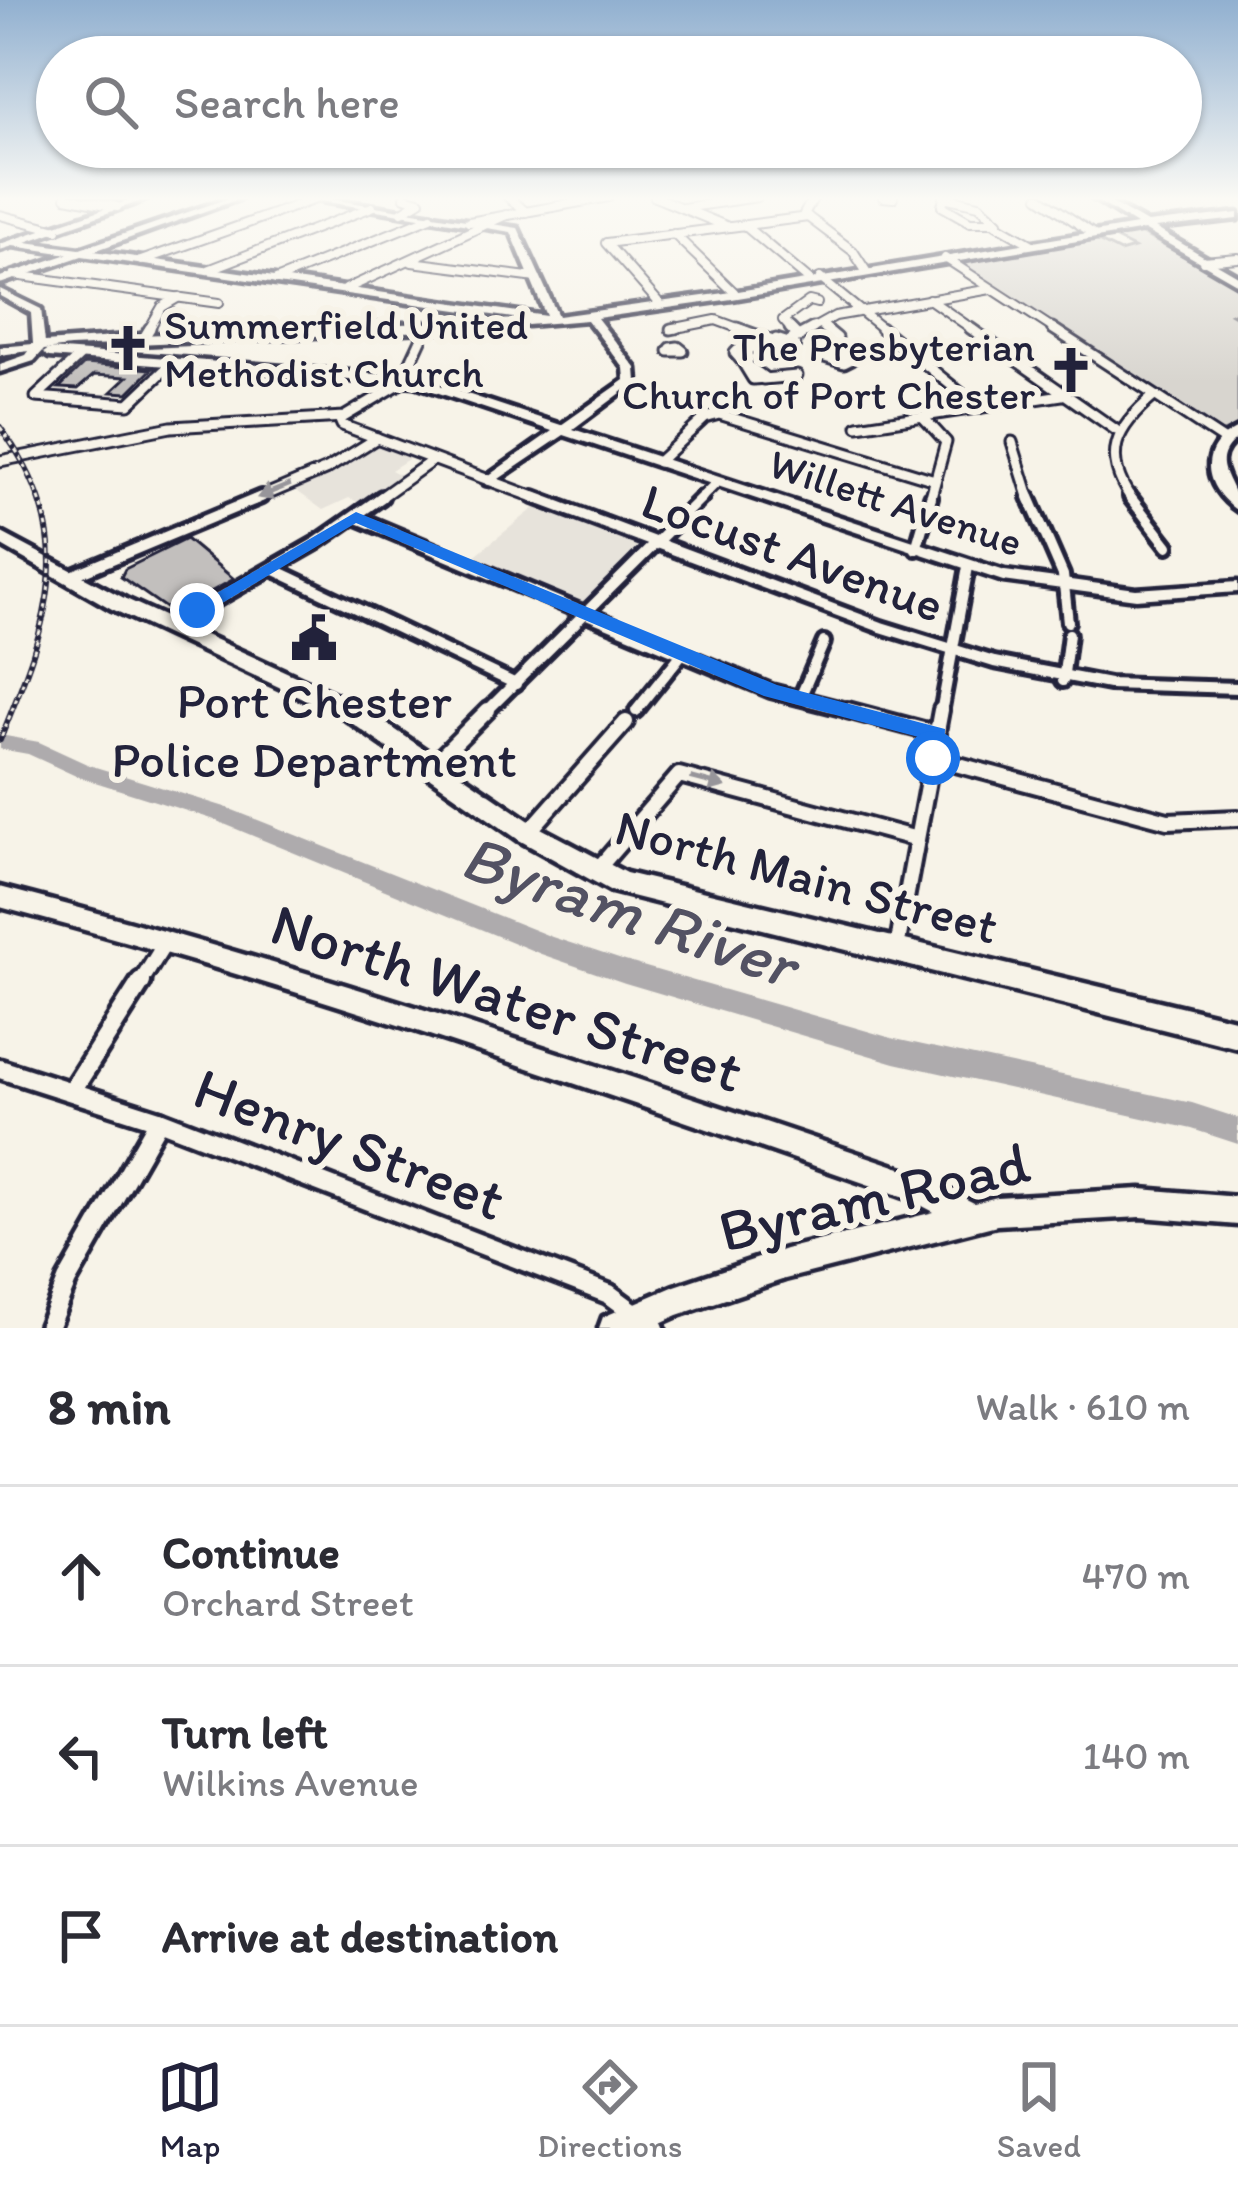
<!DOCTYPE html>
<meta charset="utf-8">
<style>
body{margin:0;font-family:Itim,sans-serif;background:#f2f2f3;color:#2b2b33}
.stop{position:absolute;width:36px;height:36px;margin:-27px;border:9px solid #1a73e8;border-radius:50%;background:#fff}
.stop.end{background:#1a73e8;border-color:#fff;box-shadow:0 3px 12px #0008}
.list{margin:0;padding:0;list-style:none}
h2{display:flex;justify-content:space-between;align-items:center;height:156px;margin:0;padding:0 48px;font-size:51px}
h2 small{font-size:39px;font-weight:400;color:#7c7c81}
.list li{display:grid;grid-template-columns:78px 1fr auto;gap:36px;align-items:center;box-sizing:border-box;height:180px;padding:0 48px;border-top:3px solid #e1e1e2}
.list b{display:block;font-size:45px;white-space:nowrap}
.list p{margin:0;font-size:39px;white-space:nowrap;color:#7c7c81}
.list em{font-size:39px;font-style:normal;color:#7c7c81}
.icon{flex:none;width:66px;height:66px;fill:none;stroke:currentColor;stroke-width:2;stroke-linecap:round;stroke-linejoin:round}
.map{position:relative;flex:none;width:1238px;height:1328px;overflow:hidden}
.search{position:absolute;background:#fff;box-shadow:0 3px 9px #0004;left:36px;right:36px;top:36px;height:132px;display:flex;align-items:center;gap:30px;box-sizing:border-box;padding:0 42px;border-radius:66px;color:#7c7c81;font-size:45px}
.sheet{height:696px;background:#fff}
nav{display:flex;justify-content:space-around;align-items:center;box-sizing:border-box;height:168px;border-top:3px solid #e1e1e2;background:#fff;font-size:33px;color:#7c7c81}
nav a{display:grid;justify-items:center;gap:6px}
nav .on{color:#22223b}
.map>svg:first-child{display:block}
.built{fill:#e7e3db}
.green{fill:#d8d5cf;stroke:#7d7c85;stroke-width:3}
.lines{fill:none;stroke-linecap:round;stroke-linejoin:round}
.river{fill:#aeabad;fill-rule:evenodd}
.building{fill:#c2bfbd;stroke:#22223b;stroke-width:3}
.street-far4-casing{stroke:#22223b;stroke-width:12}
.street-far3-casing{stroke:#22223b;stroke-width:15}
.street-far2-casing{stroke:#22223b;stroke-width:20}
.street-far1-casing{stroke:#22223b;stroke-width:22}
.street-casing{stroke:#22223b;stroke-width:27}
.secondary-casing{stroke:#22223b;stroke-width:9}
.primary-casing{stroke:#22223b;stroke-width:9}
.street-far4{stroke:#f7f3e8;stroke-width:8}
.street-far3{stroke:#f7f3e8;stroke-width:9}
.street-far2{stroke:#f7f3e8;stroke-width:10}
.street-far1{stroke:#f7f3e8;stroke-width:14}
.street{stroke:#f7f3e8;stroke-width:18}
.secondary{fill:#f7f3e8;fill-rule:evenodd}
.primary{fill:#f7f3e8;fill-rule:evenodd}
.rail-casing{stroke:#22223b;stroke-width:6}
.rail{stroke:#f7f3e8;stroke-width:3;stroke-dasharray:4.5;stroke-linecap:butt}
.oneway{fill:#97959a}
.route{fill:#1a73e8}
.labels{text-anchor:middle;stroke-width:12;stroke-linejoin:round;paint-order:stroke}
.far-poi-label{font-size:42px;fill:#22223b;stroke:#f7f3e8;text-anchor:start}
.far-street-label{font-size:42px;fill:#22223b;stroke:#f7f3e8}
.street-label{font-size:51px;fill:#22223b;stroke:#f7f3e8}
.poi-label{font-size:51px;fill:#22223b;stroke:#f7f3e8}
.near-street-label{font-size:60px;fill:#22223b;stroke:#f7f3e8}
.near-water-label{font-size:66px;font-style:italic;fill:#535263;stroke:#f7f3e8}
</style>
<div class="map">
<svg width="1238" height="1328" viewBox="0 0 1238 1328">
<rect width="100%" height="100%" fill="#f7f3e8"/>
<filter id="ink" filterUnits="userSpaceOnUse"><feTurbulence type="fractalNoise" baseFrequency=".00833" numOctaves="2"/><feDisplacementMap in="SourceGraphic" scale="24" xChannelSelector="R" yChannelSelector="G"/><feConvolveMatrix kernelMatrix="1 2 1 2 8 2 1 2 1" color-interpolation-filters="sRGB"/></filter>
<g filter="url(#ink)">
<!-- built -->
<g class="built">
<path d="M377,445L410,458L391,470L403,476L362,504L349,498L323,510L294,489L340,470Z"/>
<path d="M537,506L639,545L581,604L473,557Z"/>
</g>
<!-- green -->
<path class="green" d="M1132,229L1238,284V311L1231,314L1238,318V427L1217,434L953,260L1088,236L1120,252L1134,248L1104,233Z"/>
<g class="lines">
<!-- river -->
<path class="river" d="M0,735L39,742L89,765L225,807L552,937L625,961L895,1039L1192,1103L1238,1118V1144L1192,1129L895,1063L625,983L541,954L212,819L76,776L28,754L0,749Z"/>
</g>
<!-- building -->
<g class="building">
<path d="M84,364L152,369L128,393L111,392L127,377L94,375L78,389L59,388Z"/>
<path d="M186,539L234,579L205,595L199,591L167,609L121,577L125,569Z"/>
</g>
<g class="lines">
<defs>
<g id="street-far4">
<path d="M66,197L117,207"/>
<path d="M508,197L526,212"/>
<path d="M655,197L726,226"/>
<path d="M814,197L804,214L853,251L866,271"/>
<path d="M883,197L893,198"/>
<path d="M944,197L979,205L998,222H970L942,206Z"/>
<path d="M1039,197L1092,233"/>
<path d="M683,208L757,197"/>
<path d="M402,212L420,201L405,197"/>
<path d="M0,215L57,230"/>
<path d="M469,222L608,197"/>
<path d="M996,224L1031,244"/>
<path d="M744,225L809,280"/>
<path d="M674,234L734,292"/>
<path d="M945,258L1057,331"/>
<path d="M141,261L315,199"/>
<path d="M1203,261L1238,258"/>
<path d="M412,262L536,278"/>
<path d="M208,270L372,207"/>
<path d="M14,275L219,303"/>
<path d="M820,278L885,331"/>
<path d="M276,280L431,217"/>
<path d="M346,289L506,215"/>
<path d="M929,299L975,331"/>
<path d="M660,304L606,243L808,217"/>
<path d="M821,325L828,331"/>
<path d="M671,329L716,320L746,331"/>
<path d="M148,331L162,307L179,297"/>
<path d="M793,331L783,320L809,301L817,303"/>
<path d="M808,331L835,316L991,289"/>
</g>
<g id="street-far3">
<path d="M737,328L773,341"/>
<path d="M790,328L799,337"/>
<path d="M825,328L837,338"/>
<path d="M881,328L979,408"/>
<path d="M970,328L1116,430"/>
<path d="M1052,328L1225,441"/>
<path d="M671,329L676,328"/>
<path d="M145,336L150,328"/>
<path d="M776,339L795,345L777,348L772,344Z"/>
<path d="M791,340L813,328"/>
<path d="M678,347L683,351H669L671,348Z"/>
<path d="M815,354L852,359L844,363Z"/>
<path d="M79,357L36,397L129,404L172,363"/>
<path d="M742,361L765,378L753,379Z"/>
<path d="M742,361L735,353L738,350L771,344"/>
<path d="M763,379L797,376"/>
<path d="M923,417L946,442L930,500"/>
<path d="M339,418L342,425L542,500"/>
<path d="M858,426L1062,395"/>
<path d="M1012,442L1030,500"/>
<path d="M0,461L171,427L344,417L401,383L426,329"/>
<path d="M658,462L705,418L719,414L935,480"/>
<path d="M254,500L327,469L377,438"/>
<path d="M377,500L433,460"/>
<path d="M699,500L717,482"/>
<path d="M1132,500C1101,455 1116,428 1154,396"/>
</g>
<g id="street-far2">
<path d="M534,497L881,627L994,662L1109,684L1238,688"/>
<path d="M1029,497L1063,575L1068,622"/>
<path d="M1130,497L1168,546"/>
<path d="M355,517L771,691L858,713"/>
<path d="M916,549L931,497"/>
<path d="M273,569L516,684"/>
<path d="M69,577L261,497"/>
<path d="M169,627L316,543L382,497"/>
<path d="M1063,681L1069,634"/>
<path d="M800,698L824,642"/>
<path d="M636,711L681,655"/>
<path d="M485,713L702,497"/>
<path d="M941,713L968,567"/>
</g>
<g id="street-far1">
<path d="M847,710L938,734"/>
<path d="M933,758L1168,821L1238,818"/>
<path d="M431,767L488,710"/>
<path d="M528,833L626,722"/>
<path d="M596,871L679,775L917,839"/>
<path d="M896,953L941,710"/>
<path d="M139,985L167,940"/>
</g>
<g id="street">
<path d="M0,1069L159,1120L609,1294L655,1328"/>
<path d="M73,1089L141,982"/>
<path d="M48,1328L67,1281L159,1120"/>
</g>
<g id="secondary">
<path d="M139,197H152L26,242L80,249L232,197H244L94,251L546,316L511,232L297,197H317L518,228L558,316L732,292L1136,225L1091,197H1101L1147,223L1238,213V219L1155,228L1238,276V284L1144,230L732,299L597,318L636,368L637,381L573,429L1005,571L1136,589L1238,582V592L1136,599L1003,581L564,435L490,485L485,484V478L552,431L415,385L49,357L43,353L49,349L416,377L561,425L625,380L624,368L587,320L493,328L70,347L44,350L34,361L0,372V364L26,355L29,351L0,355V347L33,344L31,313L0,296V289L41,309L45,342L141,335L520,319L82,256L0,284V277L68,254L13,246L0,250V244Z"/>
<path d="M1238,428V438C1204,464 1238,481 1238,511C1203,488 1196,447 1238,428Z"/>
<path d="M0,887C309,966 611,1070 913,1172L974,1203L997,1197L1141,1189L1238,1197V1225L1141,1217L997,1225L785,1279L678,1315L649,1328H599L603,1317L675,1286L785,1249L934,1212L907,1198C606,1094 308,988 0,907Z"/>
</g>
<path id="primary" d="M0,532L126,599L359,705L537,826L626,873L1238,1020V1048L611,891L519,840L343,717L112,609L0,545Z"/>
</defs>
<!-- street-far4 casing -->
<use href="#street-far4" class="street-far4-casing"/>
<!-- street-far3 casing -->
<use href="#street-far3" class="street-far3-casing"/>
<!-- street-far2 casing -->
<use href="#street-far2" class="street-far2-casing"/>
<!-- street-far1 casing -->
<use href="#street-far1" class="street-far1-casing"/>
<!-- street casing -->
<use href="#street" class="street-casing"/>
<!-- secondary casing -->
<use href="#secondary" class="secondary-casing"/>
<!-- primary casing -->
<use href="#primary" class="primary-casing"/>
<!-- street-far4 -->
<use href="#street-far4" class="street-far4"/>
<!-- street-far3 -->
<use href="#street-far3" class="street-far3"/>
<!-- street-far2 -->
<use href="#street-far2" class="street-far2"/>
<!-- street-far1 -->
<use href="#street-far1" class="street-far1"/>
<!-- street -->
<use href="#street" class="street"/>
<!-- secondary -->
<use href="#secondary" class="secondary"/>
<!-- primary -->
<use href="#primary" class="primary"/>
<defs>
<path id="rail" d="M0,427C83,539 48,622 0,740"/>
</defs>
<!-- rail casing -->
<use href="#rail" class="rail-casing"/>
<!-- rail -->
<use href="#rail" class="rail"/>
</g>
<!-- one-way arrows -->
<defs><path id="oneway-solid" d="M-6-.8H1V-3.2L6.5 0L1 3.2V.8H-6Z" transform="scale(3)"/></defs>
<g class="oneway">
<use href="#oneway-solid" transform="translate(274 491) rotate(158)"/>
<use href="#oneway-solid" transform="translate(708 782) rotate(15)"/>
</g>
</g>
<!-- sky -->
<linearGradient id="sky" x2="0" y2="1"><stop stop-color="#91b0d0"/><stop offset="0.52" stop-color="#fbfaf5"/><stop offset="1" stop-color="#fbfaf5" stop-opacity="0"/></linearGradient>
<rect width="1238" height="382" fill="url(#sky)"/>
<!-- route -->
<path class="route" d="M356,512L777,685L945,729L944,758L933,766L925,764L926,739L764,696L356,523L204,614L188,610Z"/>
<!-- icons -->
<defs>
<symbol id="church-bare" viewBox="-9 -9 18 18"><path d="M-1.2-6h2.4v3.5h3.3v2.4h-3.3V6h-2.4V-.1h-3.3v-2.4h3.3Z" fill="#22223b" stroke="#f7f3e8" stroke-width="2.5" paint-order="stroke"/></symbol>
<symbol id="civic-bare" viewBox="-9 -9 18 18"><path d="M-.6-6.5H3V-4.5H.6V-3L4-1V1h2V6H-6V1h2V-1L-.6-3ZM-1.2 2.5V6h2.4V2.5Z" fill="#22223b" stroke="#f7f3e8" stroke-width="2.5" paint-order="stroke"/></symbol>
</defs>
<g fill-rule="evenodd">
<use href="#church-bare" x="95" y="315" width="66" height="66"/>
<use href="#church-bare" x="1038" y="337" width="66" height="66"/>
<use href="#civic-bare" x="281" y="605" width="66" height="66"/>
</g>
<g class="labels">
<!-- far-poi labels -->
<g class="far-poi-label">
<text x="164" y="339">Summerfield United<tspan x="164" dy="48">Methodist Church</tspan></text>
<text x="1035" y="361" text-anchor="end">The Presbyterian<tspan x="1035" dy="48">Church of Port Chester</tspan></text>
</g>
<!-- far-street labels -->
<g class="far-street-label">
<text transform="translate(896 502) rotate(18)" y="15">Willett Avenue</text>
</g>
<!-- street labels -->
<g class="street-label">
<text transform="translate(793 552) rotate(20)" y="18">Locust Avenue</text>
<text transform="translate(807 876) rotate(15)" y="18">North Main Street</text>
</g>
<!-- poi labels -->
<g class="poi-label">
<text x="314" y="718">Port Chester<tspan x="314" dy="59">Police Department</tspan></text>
</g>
<!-- near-street labels -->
<g class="near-street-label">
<text transform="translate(507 997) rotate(18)" y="21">North Water Street</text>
<text transform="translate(350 1143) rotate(21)" y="21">Henry Street</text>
<text transform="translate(874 1196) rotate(-13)" y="21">Byram Road</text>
</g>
<!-- near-water labels -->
<g class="near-water-label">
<text transform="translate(629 910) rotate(19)" y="23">Byram River</text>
</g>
</g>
</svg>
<div class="stop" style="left:933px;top:758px"></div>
<div class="stop end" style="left:197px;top:610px"></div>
<div class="search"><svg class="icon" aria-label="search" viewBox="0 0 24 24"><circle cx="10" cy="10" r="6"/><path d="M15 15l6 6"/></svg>Search here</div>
</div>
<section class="sheet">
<h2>8 min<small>Walk · 610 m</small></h2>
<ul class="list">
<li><svg class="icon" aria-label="ahead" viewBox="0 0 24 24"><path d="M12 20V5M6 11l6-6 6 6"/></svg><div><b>Continue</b><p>Orchard Street</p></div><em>470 m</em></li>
<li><svg class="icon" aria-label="left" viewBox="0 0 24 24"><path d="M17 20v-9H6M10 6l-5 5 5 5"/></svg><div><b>Turn left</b><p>Wilkins Avenue</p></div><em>140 m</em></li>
<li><svg class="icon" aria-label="arrive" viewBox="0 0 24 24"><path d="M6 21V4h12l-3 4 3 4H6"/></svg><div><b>Arrive at destination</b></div></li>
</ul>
</section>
<nav>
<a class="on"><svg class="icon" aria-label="map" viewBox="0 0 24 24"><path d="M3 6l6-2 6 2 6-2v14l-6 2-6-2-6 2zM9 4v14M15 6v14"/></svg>Map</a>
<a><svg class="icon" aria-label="directions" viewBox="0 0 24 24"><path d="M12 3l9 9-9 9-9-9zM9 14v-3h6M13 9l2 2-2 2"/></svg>Directions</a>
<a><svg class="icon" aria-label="saved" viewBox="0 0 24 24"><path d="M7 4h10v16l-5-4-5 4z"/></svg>Saved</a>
</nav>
